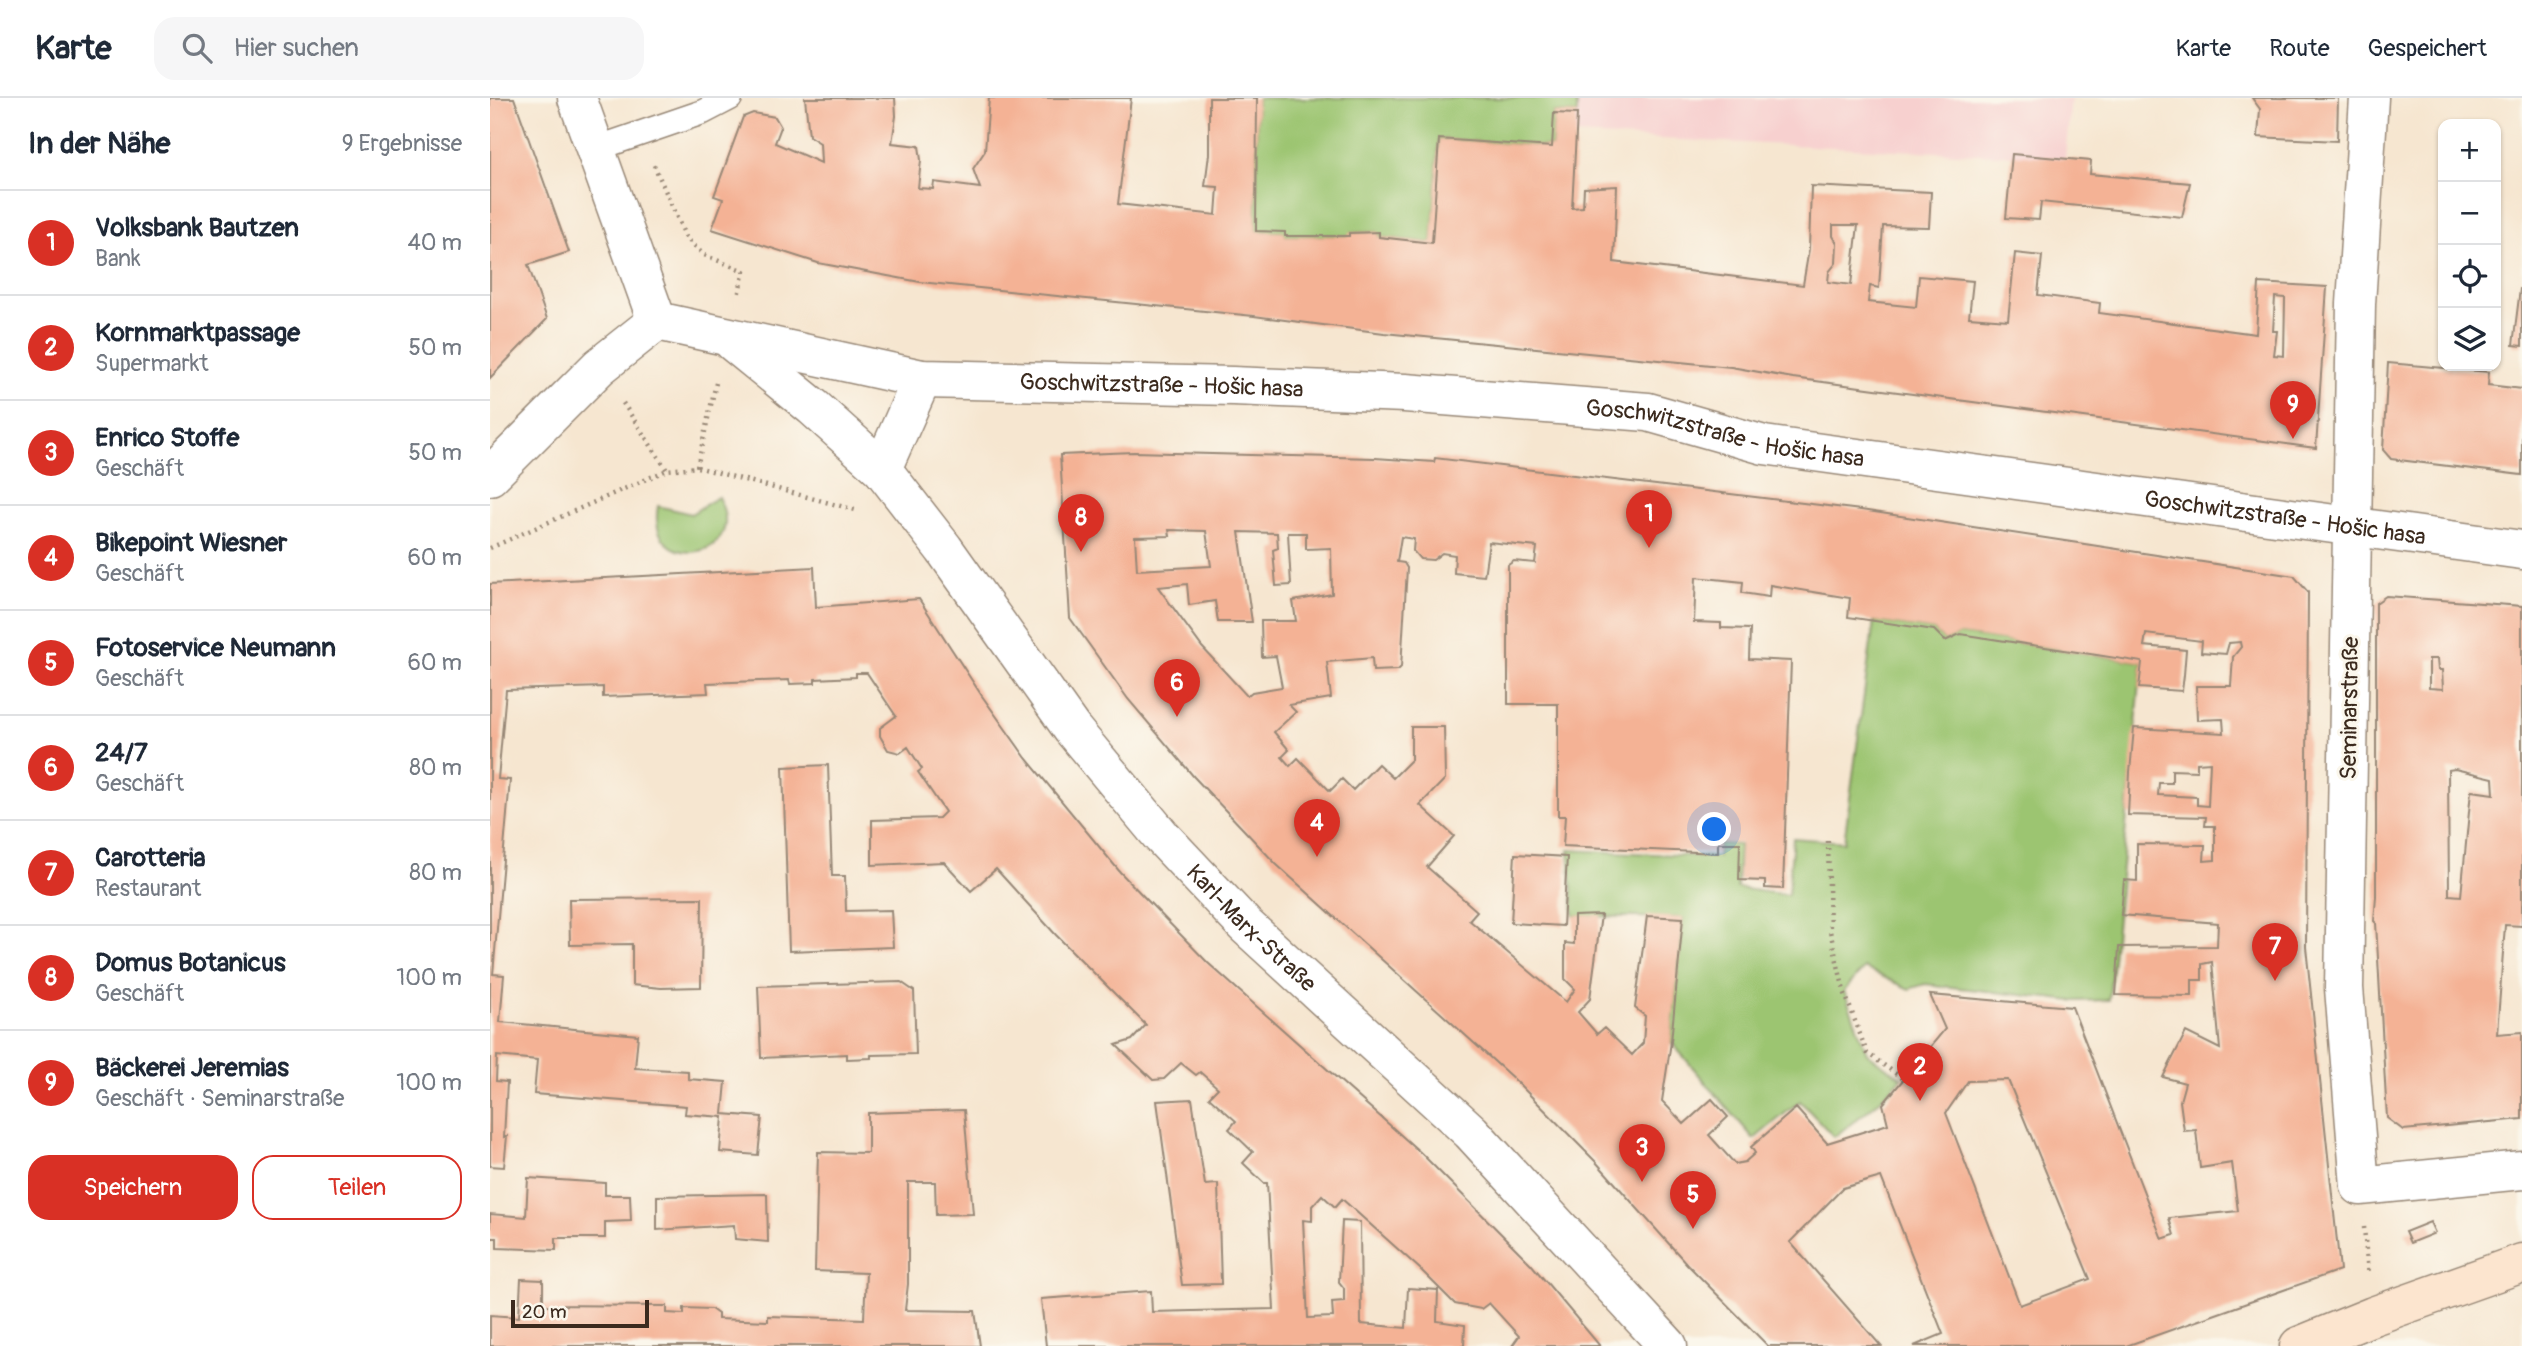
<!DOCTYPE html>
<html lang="de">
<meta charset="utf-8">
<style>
body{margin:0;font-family:Pangolin,sans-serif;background:#f6f6f7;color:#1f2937}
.controls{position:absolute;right:21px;top:21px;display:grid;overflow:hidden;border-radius:14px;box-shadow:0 2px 5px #0004}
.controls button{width:63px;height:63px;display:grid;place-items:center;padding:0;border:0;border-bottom:2px solid #e0e1e3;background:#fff;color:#1f2937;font:35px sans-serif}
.scale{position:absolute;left:21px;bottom:18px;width:138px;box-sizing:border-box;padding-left:7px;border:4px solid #3b2a1e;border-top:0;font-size:19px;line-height:24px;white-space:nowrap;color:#3b2a1e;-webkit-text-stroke:5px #fbf7ec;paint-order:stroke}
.you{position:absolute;left:1225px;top:732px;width:24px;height:24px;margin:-18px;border:5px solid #fff;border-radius:50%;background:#1a73e8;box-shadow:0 0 0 10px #1a73e833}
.badge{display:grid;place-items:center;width:46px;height:46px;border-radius:50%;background:#d93025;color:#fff;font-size:23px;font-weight:700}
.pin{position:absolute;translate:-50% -58px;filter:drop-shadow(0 2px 4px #0008)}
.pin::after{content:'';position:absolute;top:37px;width:24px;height:21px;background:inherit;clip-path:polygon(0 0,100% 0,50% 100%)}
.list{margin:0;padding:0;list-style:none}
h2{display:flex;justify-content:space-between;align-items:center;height:91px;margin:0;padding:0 28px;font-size:30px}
h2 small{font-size:23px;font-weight:400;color:#747a83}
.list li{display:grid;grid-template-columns:46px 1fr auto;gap:21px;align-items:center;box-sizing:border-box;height:105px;padding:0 28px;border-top:2px solid #e0e1e3}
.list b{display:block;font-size:26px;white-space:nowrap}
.list p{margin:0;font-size:23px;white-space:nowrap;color:#747a83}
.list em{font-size:23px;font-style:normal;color:#747a83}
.actions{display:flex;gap:14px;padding:21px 28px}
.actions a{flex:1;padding:16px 0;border:2px solid #d93025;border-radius:21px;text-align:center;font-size:24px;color:#d93025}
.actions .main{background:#d93025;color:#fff}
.icon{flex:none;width:38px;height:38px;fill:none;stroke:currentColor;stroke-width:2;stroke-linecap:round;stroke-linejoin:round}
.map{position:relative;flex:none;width:2032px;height:1248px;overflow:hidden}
header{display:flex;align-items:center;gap:42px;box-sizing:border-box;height:98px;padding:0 35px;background:#fff;border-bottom:2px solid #e0e1e3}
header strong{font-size:33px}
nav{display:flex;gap:38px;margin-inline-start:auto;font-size:24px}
.search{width:490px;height:63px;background:#f6f6f7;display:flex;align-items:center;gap:18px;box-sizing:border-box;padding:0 24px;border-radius:21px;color:#747a83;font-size:26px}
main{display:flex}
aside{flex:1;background:#fff}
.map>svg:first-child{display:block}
.built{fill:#f7d0cf}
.green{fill:#9cc571;stroke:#6c7848;stroke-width:2}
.building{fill:#f4b295;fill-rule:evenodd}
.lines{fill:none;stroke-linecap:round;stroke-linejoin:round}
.lane-casing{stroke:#988877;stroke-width:27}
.street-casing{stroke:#988877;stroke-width:41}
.secondary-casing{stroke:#988877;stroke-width:41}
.path{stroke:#988877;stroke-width:4.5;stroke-dasharray:2 5;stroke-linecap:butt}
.lane{stroke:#fff;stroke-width:24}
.street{stroke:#fff;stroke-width:38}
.secondary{stroke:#fce5cf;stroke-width:38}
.labels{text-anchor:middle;stroke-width:6;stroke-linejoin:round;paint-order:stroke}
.street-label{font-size:23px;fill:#3b2a1e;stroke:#fbf7ec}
</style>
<header>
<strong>Karte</strong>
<div class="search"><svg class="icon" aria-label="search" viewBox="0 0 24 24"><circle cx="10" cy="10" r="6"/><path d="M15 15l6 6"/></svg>Hier suchen</div>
<nav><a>Karte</a><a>Route</a><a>Gespeichert</a></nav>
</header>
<main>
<aside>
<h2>In der Nähe<small>9 Ergebnisse</small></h2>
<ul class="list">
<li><span class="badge">1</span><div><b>Volksbank Bautzen</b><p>Bank</p></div><em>40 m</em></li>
<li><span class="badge">2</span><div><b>Kornmarktpassage</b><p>Supermarkt</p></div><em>50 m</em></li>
<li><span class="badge">3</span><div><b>Enrico Stoffe</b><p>Geschäft</p></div><em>50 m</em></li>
<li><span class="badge">4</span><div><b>Bikepoint Wiesner</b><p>Geschäft</p></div><em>60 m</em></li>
<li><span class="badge">5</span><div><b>Fotoservice Neumann</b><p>Geschäft</p></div><em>60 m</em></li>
<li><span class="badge">6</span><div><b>24/7</b><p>Geschäft</p></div><em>80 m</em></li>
<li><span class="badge">7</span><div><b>Carotteria</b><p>Restaurant</p></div><em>80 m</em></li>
<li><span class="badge">8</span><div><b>Domus Botanicus</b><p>Geschäft</p></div><em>100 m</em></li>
<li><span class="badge">9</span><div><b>Bäckerei Jeremias</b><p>Geschäft · Seminarstraße</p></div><em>100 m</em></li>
</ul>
<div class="actions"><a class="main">Speichern</a><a>Teilen</a></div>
</aside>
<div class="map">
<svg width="2032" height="1248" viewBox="0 0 2032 1248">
<rect width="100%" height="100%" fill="#fbf7ec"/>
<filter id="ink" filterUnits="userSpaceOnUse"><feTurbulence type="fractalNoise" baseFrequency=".0143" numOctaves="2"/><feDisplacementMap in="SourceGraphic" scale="14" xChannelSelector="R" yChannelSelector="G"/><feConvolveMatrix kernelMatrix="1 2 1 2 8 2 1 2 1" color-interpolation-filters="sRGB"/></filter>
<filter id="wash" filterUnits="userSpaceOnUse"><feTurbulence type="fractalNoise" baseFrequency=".00686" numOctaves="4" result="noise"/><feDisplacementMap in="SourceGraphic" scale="28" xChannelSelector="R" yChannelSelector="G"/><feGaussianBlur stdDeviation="1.57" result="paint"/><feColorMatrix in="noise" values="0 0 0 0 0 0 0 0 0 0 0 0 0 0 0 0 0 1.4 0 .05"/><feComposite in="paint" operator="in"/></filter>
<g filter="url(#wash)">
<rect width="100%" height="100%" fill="#f6e6d0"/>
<!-- built -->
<path class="built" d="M1086,0H1581L1575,60L1086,37Z"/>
<!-- green -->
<g class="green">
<path d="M767,0H1087V16L1064,15L1062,49L949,41L942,145L889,139L888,134L860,135L859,138H795L794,134L766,133Z"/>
<path d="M228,399C263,462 155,478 168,408L201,416Z"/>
<path d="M1384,523L1444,532L1455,543L1470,536L1652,564L1619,902L1583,903L1435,886L1419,891L1374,870L1354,893L1377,955L1412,980L1386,1006L1344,1039L1310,1003L1264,1041L1181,944L1193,820L1084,818L1079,752L1228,759L1229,746L1249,747L1247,790L1298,797L1303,740L1354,744Z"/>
</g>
<g id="blocks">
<!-- building -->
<g class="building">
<path d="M0,0H24L79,154L38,167L57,221L0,280Z"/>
<path d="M315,0H405L406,18L402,45L429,48L431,62L428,90L443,91L444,84L490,90L483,71L495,53L499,0H641L628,106L726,117L728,89L715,88L719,56V0H767L766,133L795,134V138H859V135L889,134V139L942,145L949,41L1062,49L1064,15L1087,16L1082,110L1093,109L1094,90L1127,88L1124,164L1313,187L1319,151L1321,88L1441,94L1439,129L1393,128L1389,190L1380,188L1378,204L1426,209L1429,178L1483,183L1479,219L1518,222L1525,155L1552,158L1548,197L1610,205L1609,215L1766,236L1769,185L1837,189L1826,350L1303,280L1241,269L894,235L764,218L430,184L328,165L222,131L233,101L224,98L253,19L263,15L285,19L291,29L285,45L331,65L330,45L319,38ZM1343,127H1368L1361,187L1338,184L1339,174L1346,165L1347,145L1343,138ZM1785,199L1795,200L1794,258L1784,257L1787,233H1783Z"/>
<path d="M1762,0H1848L1847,43L1768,39L1770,11Z"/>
<path d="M1522,56L1601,63L1600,76L1700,85L1692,119L1551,104L1549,122L1516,120Z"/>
<path d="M2030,191H2032V248L2023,247Z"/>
<path d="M1898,265L1999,274L1998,287L2032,291V377L1901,361L1893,352Z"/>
<path d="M644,354L885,360L944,364L945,360L1371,412L1804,478L1818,494L1816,849L1850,1172L1636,1248H1424L1453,1236L1391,1079L1353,1090L1300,1144L1391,1248H1278L1197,1166L1106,1064L1026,983L786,766L704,679L638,601L580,520L570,357ZM679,432L716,433L721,468L647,472L645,439L680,438ZM749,434L787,435L788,450L783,452L786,488L801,487L798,435H816V451L841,450L842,496L803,503L806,523H771L772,559L786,558L792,589L762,594L757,598L712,549L668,489L697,486L699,507L725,503L728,524H762ZM911,439L924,441L923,453L930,461L943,462L952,455L965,457L964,475L994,478L999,444L1047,449L1045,465L1024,463L1018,467V606H1068V718H1075L1073,748L1228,755V745H1250L1249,782L1275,783V790L1293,791L1301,563L1259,561L1260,531L1231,530V525L1204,524L1206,479L1253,484L1252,495L1279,499L1280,487L1360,500L1358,519L1444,532L1455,543L1470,536L1652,564L1649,590L1692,593L1694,577L1696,552L1654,548L1656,536L1712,543L1711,554L1736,556L1739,545L1750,544L1751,549L1743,559L1741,588H1706L1707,622L1733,621L1734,635L1644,630L1640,674L1638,717L1716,719L1715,728H1725V762L1714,763L1715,747L1647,746V783L1634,782L1631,817L1728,825L1727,848L1629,849L1626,897L1702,898V882H1712V866L1722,864L1730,951L1696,934L1673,979L1695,985L1690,1003L1694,1033L1706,1032L1710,1070L1742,1065L1748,1113L1679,1120L1684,1137L1672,1141L1582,909L1440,897L1455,931L1393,1006L1398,1026L1337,1045L1306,1010L1261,1049L1265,1055L1255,1064L1245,1066L1219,1037L1238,1019L1222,1001L1194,1026L1172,1003L1181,944L1193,820L1157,818L1145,910L1155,918L1153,945L1142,957L1114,930L1107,936L1088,914L1100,901L1111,817L1084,818V846L1075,845V881L1085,891L1076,904L979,822L987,813L937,769L964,738L930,707L955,681L954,629H921V662L903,680L888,666L863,692L852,681L840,693L808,660L800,668L792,659L799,652L784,634L806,614L799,607L841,600L837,564L882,560L883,573L908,572L911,569L917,470L914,465L907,464ZM1720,664L1718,708L1707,707V699L1668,697L1669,685H1682V672L1707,673V665ZM1518,982L1600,1181L1530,1207L1456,1015L1478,983Z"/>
<path d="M324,469L326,509L429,501L492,598L536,660L630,774L718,865L931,1055L1041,1166L1110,1248H1022L1029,1238L999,1205L991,1211L965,1206L930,1171L852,1101L845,1109L832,1097L822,1108V1123L813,1122L818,1220L843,1219L842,1204L854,1203V1190L849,1184L852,1123L870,1124L871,1226L916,1230L918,1190L948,1192L947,1223L975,1227L974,1248H556L551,1201L661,1193L662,1214L784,1211L777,1085H774L753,1065L763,1054L739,1031L746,1023L719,999L728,990L710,974L706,977L691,965L674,981L663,982L626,947L642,942L656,927L566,837L506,771L481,793L454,764L382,767V722L449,720L455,714L428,674L432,671L418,649L410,655L398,652L390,638V630L406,618L377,575H366V579L325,581V585L300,586L299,582L217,585L218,595L113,599V589L16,592L8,681L20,682L3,876L14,877L10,924L148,937L145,970L198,973V981L236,984L233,1016L272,1019L268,1057L230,1054L233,1019L195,1016L196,1008L44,996L47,962L7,958L6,983L17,984L14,1039L17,1038L14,1069L0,1068V486Z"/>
<path d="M1896,498L2032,508V828L2015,827L2007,936L2032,934V1021L1913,1032L1897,1020L1886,825L1884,823L1886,799V505ZM1939,561H1947L1948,572H1952L1953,591L1939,590ZM1965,671L2003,680L2004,696L1981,693L1971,798L1959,797L1958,672Z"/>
<path d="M338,667L342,778H355L356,813L401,812L403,849L299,853L293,669Z"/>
<path d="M1025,756L1077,759L1073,828L1021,825Z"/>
<path d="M212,800L211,889L171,890L142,887V846L80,847L79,801Z"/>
<path d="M411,884L424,893L426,956L381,957V960L357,961V956L271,960L268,888Z"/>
<path d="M702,1001L715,1087L728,1086L731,1186L692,1187L667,1003Z"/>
<path d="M474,1012L483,1116L446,1117L445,1084H418V1186L415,1212L485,1213L490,1248H0V1217L29,1219L31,1181L53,1182V1207L177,1208V1215L194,1216V1210L221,1211L228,1216V1221L278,1223V1218L374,1221L376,1175L325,1173L328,1054L378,1055V1015Z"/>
<path d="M38,1080L115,1085V1097H140L141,1123L115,1124V1140H66V1152L7,1150V1140H0V1116L36,1119Z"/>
<path d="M277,1096L278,1144L245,1141L244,1127L167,1132V1098Z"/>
<path d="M1940,1124L1945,1135L1920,1145L1915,1134Z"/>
</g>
</g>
</g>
<g filter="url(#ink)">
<use href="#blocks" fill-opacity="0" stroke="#988877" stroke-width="2"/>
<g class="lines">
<defs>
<path id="lane" d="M105,51L213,14L240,0"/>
<g id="street">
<path d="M87,0L167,223"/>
<path d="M1879,0L1866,206L1854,890L1870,1088L2032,1072"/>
<path id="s1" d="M167,223L432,281L743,288L915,295L1158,314L1274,347L2032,452"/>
<path id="s2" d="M243,244L323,309L392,371L454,451L582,631L672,739L755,827L981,1034L1178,1248"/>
<path d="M392,371L432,281"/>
<path d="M0,378L109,269L167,223"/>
</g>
<path id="secondary" d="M1809,1248L1883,1218L2032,1165"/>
</defs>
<!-- lane casing -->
<use href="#lane" class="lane-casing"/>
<!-- street casing -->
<use href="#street" class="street-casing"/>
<!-- secondary casing -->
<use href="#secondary" class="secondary-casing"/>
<!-- path -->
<g class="path">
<path d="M164,67L196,140L214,157L254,173L248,198"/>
<path d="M133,305L177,372"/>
<path d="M207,369L226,285"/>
<path d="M0,450L177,372L207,369L369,413"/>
<path d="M1338,743L1340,833L1354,893L1377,955L1412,980"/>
<path d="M1874,1129L1878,1176"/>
</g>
<!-- lane -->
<use href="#lane" class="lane"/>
<!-- street -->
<use href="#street" class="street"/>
<!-- secondary -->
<use href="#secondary" class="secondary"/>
</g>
</g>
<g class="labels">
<!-- street labels -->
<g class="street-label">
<text dy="8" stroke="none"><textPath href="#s1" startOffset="511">Goschwitzstraße - Hošic hasa</textPath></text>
<text dy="8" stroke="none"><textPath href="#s1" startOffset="1078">Goschwitzstraße - Hošic hasa</textPath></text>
<text dy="8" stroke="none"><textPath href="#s1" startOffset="1645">Goschwitzstraße - Hošic hasa</textPath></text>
<text transform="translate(1859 610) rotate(-89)" y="8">Seminarstraße</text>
<text dy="8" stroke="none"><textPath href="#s2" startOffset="786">Karl-Marx-Straße</textPath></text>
</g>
</g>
</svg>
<div class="controls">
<button>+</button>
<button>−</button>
<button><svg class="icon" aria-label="locate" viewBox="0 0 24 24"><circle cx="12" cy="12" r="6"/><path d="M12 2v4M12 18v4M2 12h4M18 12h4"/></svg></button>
<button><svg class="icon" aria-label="layers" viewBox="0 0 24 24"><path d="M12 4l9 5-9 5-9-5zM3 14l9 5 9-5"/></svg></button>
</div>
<div class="scale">20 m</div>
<div class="you"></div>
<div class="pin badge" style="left:1159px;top:450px">1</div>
<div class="pin badge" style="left:1430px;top:1003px">2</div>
<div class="pin badge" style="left:1152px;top:1084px">3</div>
<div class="pin badge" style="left:827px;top:759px">4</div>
<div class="pin badge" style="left:1203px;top:1131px">5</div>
<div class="pin badge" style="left:687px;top:619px">6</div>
<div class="pin badge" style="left:1785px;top:883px">7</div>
<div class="pin badge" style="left:591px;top:454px">8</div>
<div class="pin badge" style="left:1803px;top:341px">9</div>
</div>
</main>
